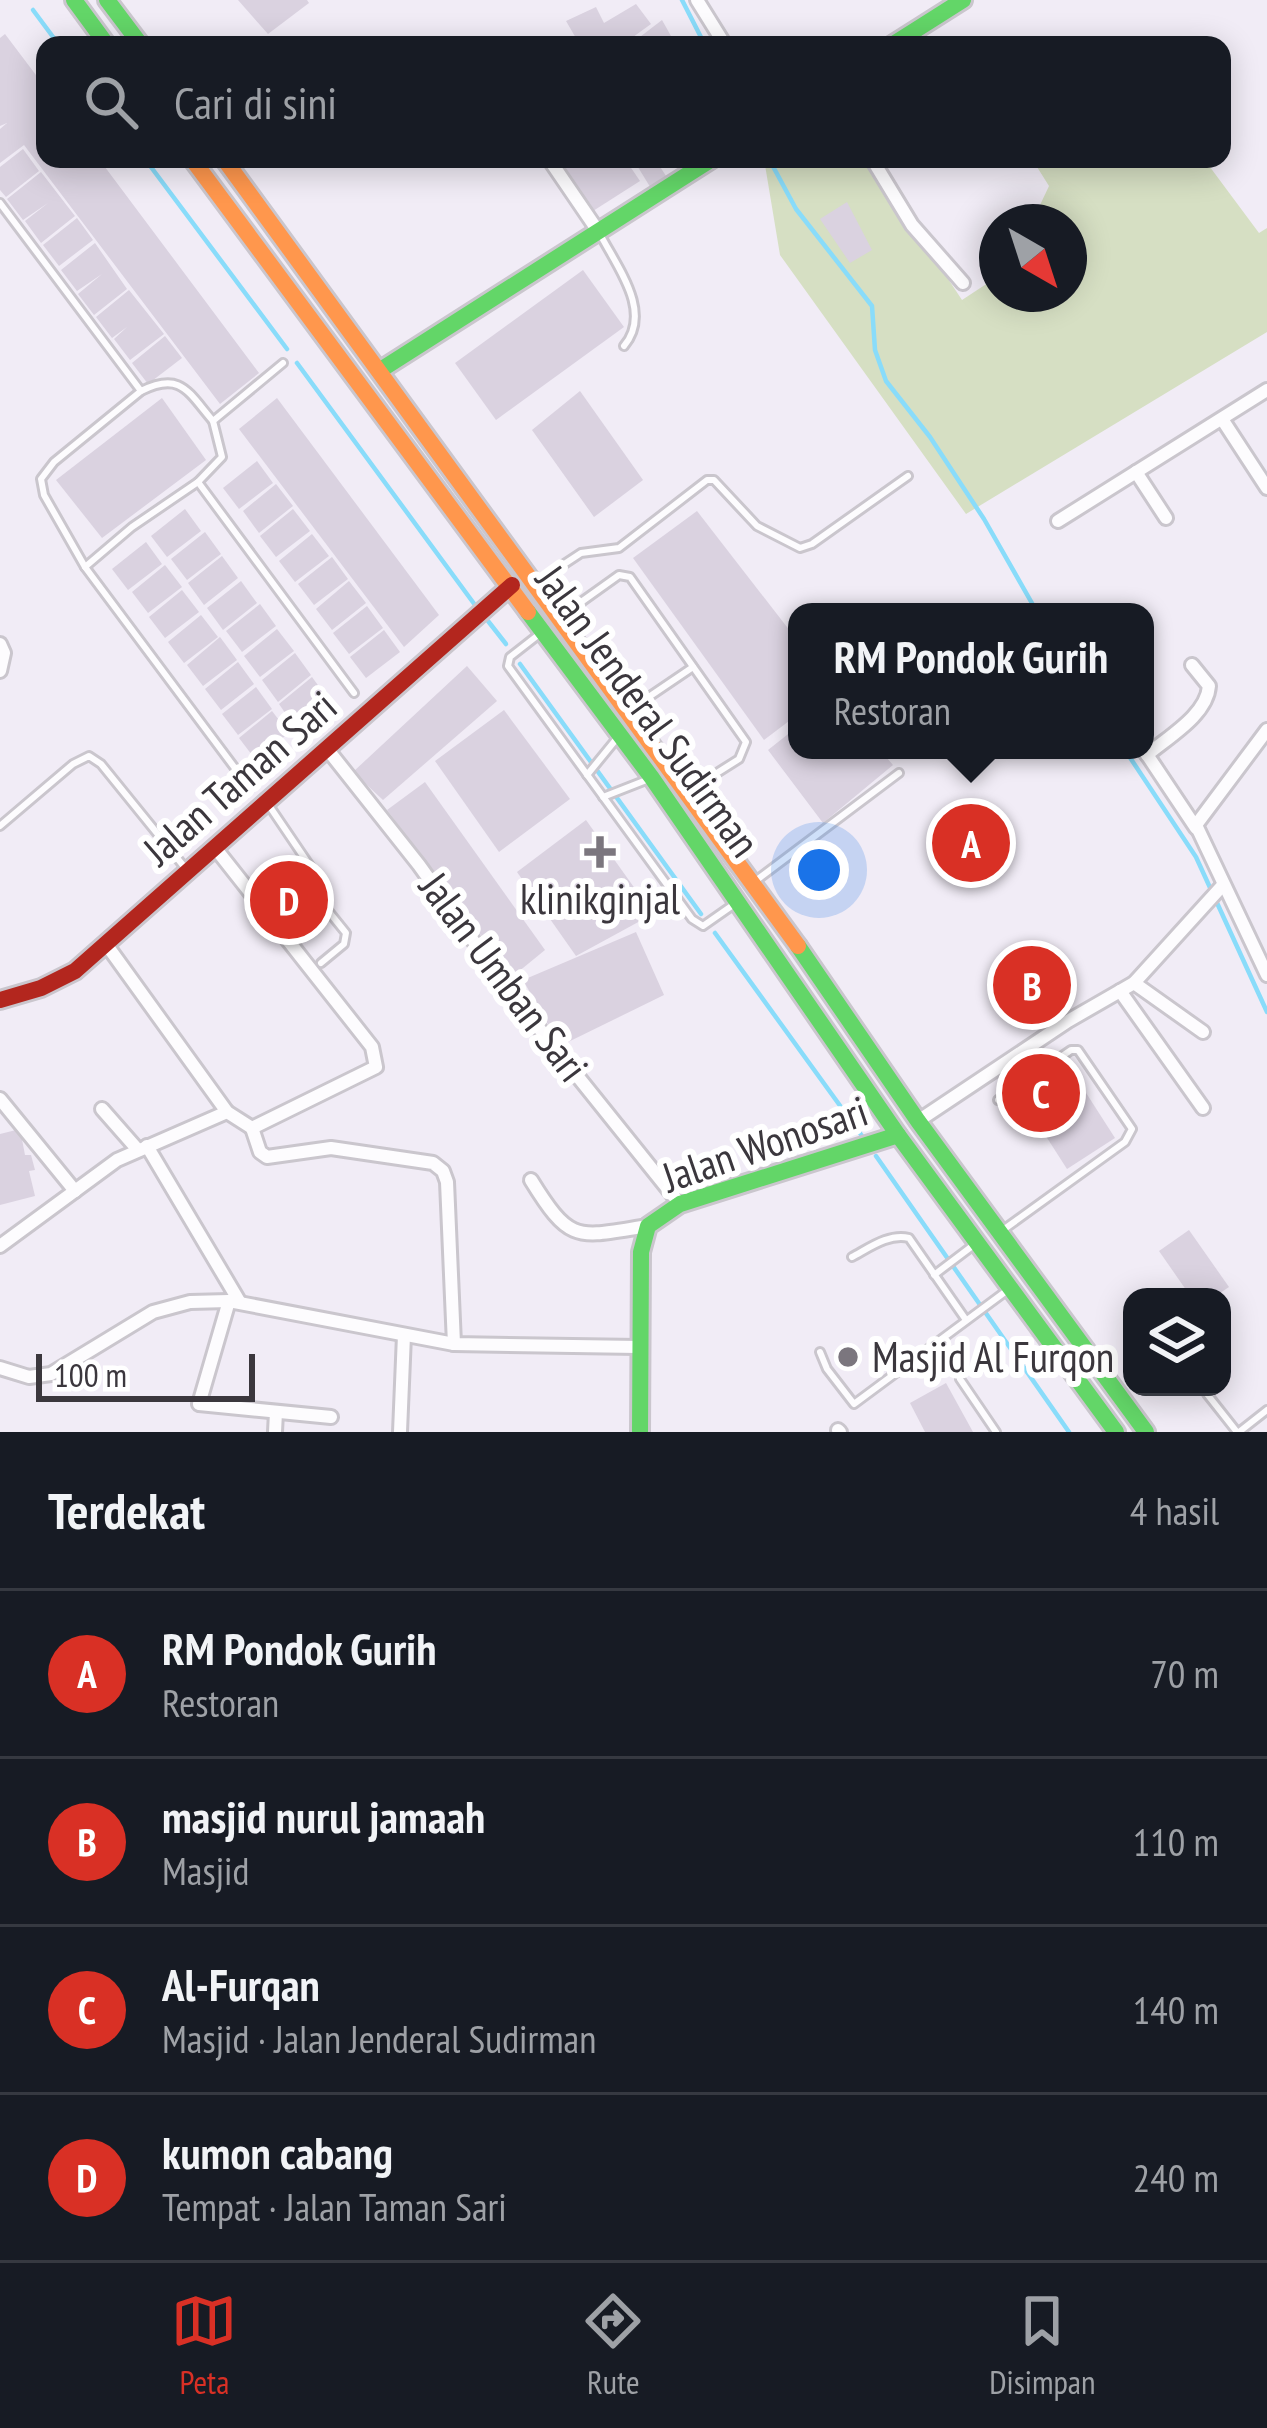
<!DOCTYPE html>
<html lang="id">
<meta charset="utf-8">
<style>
body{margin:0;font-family:"PT Sans Narrow",sans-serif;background:#20242c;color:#f1f3f6}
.controls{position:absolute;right:36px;bottom:36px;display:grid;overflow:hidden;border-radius:24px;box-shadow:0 6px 30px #0003}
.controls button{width:108px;height:108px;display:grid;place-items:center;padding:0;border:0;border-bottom:3px solid #363941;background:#171b24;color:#f1f3f6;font:60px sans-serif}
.compass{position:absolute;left:979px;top:204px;width:108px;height:108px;border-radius:50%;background:#171b24;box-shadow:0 6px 30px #0003;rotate:141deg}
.scale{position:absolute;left:36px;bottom:30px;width:219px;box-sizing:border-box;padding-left:12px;border:6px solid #3b373d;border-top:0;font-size:33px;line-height:42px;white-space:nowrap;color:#3b373d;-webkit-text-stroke:9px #fff;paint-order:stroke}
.you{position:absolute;left:819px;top:870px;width:42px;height:42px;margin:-30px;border:9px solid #fff;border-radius:50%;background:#1a73e8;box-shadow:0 0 0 18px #1a73e833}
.badge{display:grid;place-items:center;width:78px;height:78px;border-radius:50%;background:#d93025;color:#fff;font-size:39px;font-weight:700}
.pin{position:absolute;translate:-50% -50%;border:6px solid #fff;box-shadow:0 3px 12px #0006}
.popup{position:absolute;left:788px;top:603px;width:366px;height:156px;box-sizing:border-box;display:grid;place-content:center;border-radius:24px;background:#171b24;filter:drop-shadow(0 3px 9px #0005);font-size:39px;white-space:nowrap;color:#9ea1a6}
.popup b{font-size:45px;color:#f1f3f6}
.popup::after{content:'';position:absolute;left:50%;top:100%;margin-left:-24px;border:24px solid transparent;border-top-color:#171b24}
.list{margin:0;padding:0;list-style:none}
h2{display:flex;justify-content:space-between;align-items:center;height:156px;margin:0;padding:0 48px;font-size:51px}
h2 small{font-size:39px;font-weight:400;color:#9ea1a6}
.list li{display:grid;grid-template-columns:78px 1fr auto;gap:36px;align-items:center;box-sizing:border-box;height:168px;padding:0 48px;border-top:3px solid #363941}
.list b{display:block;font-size:45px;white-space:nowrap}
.list p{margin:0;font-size:39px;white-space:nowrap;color:#9ea1a6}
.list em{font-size:39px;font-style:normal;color:#9ea1a6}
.icon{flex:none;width:66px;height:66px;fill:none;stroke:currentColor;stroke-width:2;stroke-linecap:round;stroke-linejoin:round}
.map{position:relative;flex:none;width:1267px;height:1432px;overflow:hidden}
.search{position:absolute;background:#171b24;box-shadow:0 6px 30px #0003;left:36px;right:36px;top:36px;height:132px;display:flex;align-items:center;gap:30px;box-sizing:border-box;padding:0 42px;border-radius:24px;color:#9ea1a6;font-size:45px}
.sheet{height:828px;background:#171b24}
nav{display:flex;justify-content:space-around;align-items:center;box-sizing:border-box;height:168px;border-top:3px solid #363941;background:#171b24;font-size:33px;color:#9ea1a6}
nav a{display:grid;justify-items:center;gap:6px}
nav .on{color:#d93025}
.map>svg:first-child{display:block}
.green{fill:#d6dfc3}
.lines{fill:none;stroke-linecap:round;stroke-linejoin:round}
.stream{stroke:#89dcfa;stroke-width:4.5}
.building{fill:#dad2e0}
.lane-casing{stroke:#cac6cd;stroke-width:12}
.street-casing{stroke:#cac6cd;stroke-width:18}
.fast-casing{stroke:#cac6cd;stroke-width:22}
.slow-casing{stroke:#cac6cd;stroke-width:22}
.jam-casing{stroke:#cac6cd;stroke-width:22}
.lane{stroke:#fdfcfe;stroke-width:6}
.street{stroke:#fdfcfe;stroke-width:12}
.fast{stroke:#63d668;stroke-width:16}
.slow{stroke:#ff974d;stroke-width:16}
.jam{stroke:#b3261e;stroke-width:16}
.poi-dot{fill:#7b767e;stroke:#fff;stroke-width:4.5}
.labels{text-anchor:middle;stroke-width:12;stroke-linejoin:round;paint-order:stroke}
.street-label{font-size:42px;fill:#3b373d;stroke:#fff}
.poi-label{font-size:42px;fill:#3b373d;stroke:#fff}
</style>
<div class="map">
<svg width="1267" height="1432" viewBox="0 0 1267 1432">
<rect width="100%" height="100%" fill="#f1ecf6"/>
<!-- green -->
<path class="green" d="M764,159H869L962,300L997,277V294H1069V222H1032L1049,186L1032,159H1204L1259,233L1267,228V332L966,514L780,255Z"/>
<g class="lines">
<!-- stream -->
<g class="stream">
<path d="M682,0L705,45"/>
<path d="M33,10L59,45"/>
<path d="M145,159L287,349"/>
<path d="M769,159L796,209L872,306L875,350L886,381L930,437L984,519L1037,612"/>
<path d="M297,363L475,605"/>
<path d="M488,621L506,644"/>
<path d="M520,664L701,914"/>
<path d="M1125,750L1196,857L1267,1012"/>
<path d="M715,933L862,1136"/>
<path d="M876,1156L1069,1432"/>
</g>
</g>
<!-- building -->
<g class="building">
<path d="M238,0H307L309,3L268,34Z"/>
<path d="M636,4L651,24L622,45H580L566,21L596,7L604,23Z"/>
<path d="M662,20L676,45H639L636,40Z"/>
<path d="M5,34L45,87V159H99L259,373L220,404L24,145L0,163V129L7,123L0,126V38Z"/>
<path d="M23,149L39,171L6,197L0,190V167Z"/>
<path d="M571,159H625L640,181L593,211L562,166Z"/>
<path d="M633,159H655L668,179L652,190Z"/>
<path d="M41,172L75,216L41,243L25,221L48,203L23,220L7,199Z"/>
<path d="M847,202L872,250L850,263L820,219Z"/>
<path d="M77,218L93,240L59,266L43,245Z"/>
<path d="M95,243L127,289L94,315L78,294L102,274L77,291L61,270Z"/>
<path d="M583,270L624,327L496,420L455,363Z"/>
<path d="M129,290L164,334L130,360L114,339L127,327L112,338L96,317Z"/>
<path d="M165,336L182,358L148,384L132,363Z"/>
<path d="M580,391L643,480L594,517L532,430Z"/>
<path d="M162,398L206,460L102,538L56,480Z"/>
<path d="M277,398L439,615L404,647L239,429Z"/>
<path d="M257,461L273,483L239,509L223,488Z"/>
<path d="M276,484L293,506L259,533L243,511Z"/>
<path d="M185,509L201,531L167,557L151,536Z"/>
<path d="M293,509L310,531L276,557L260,536Z"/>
<path d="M697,511L797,640V715L764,740L633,558Z"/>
<path d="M205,532L221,554L187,580L171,559Z"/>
<path d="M312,534L329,556L295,582L279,561Z"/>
<path d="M146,542L162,564L128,590L112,569Z"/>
<path d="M222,556L238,578L204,605L188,583Z"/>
<path d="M332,557L348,579L314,605L298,584Z"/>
<path d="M165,565L182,587L148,613L132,592Z"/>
<path d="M241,581L257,603L223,630L207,608Z"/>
<path d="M349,581L366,603L332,630L316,609Z"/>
<path d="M182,590L199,612L165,638L149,617Z"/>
<path d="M260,604L276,626L242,652L226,631Z"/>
<path d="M367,606L383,628L349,654L333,633Z"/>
<path d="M201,615L218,637L184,663L168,642Z"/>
<path d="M277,629L294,651L260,677L244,656Z"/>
<path d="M384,630L400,652L366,678L350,657Z"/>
<path d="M220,637L237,660L203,686L187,665Z"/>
<path d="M295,653L311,675L278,702L262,680Z"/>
<path d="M238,662L254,684L221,710L205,689Z"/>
<path d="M467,666L497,701L383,800L353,772Z"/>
<path d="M312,677L328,699L294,726L279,704Z"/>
<path d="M256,687L272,709L238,735L222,714Z"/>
<path d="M504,710L570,799L499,852L435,761Z"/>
<path d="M272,711L289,733L255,759L239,738Z"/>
<path d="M797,727V750H880L893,765L823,823L768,750Z"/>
<path d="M425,782L545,950L512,977L387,810Z"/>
<path d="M586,820L653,914L576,956L517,872Z"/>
<path d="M301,893L280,917L267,907Z"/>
<path d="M305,901L317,920L298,934L288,916Z"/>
<path d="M636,932L664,995L560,1046L523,980Z"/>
<path d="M1063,1057L1115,1138L1067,1169L1017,1091Z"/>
<path d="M20,1129L25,1155H31L35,1170L29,1171L35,1196L0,1205V1134Z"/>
<path d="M1189,1230L1229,1287L1214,1297H1191L1159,1251Z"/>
<path d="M946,1383L973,1432H925L910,1403Z"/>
</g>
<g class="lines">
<defs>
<g id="lane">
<path d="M0,203L141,391L54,462L41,479L44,495L85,567"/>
<path d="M600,234C617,267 653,312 624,346"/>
<path d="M283,363L213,421L222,457L198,482L354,693"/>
<path d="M141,391C181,371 188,392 213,421"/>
<path d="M198,482L132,527L85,567L246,783"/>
<path d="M537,582L581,553L619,548L707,480H714L757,526L800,548L812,544L908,476"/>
<path d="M563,615L619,575L630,577L746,742L739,759L690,790"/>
<path d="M542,632L510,657L508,666L692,919L703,926L733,905"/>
<path d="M631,709L693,667"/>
<path d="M587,775L618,737"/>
<path d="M603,797L649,779"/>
<path d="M268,804L312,869L317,897L346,933L344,944L321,963"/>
<path d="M0,826L73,764L89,756L101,764L186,869"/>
<path d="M758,879L899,773"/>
<path d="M998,1100L1071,1050H1078L1132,1129L1125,1142L1003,1230"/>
<path d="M852,1257C869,1248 889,1233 909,1238L966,1320"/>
<path d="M934,1275L975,1244"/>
<path d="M820,1352L827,1369L854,1404L1009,1289"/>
<path d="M960,1379L996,1432"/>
<path d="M1207,1394L1237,1432"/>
<path d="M1239,1432L1267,1410"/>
</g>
<g id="street">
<path d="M697,0L725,45"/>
<path d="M549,159L598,231"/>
<path d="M872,159L912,225L963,283"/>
<path d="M1222,419L1267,488"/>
<path d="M1136,472L1166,518"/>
<path d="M1058,521L1267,390"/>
<path d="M0,644L4,653L0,671"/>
<path d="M1267,730L1196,825L1267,975"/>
<path d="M328,750L419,865L510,992L680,1204"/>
<path d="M1144,750L1196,828"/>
<path d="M1147,755C1168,737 1207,715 1209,686L1192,665"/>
<path d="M216,849L372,1047L376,1067L252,1128"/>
<path d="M106,944L227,1112L252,1128"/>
<path d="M1134,983L1203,1032"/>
<path d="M1120,991L1203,1108"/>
<path d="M0,1099L75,1191"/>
<path d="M102,1109L138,1150"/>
<path d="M918,1121L1068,1021L1134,983L1223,885"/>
<path d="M252,1128L260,1152L267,1157L331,1148L433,1163L443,1171L447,1182L454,1344"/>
<path d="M147,1146L239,1301"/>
<path d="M531,1180C571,1245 577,1237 648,1226"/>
<path d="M0,1246L117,1160L227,1112"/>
<path d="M229,1301L199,1404L331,1417"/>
<path d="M0,1368L29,1377L51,1374L153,1312L190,1302L229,1301L454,1344L638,1347"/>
<path d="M838,1430L840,1432"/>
<path d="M275,1432L276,1412"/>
<path d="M400,1432L404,1335"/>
</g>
<g id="fast">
<path d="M74,0L107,45"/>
<path d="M107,0L141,45"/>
<path d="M892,45L963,0"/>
<path d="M379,371L712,159"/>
<path d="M528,612L652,778L898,1135L1116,1432"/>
<path d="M798,946L918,1121L1146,1432"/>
<path d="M640,1432L641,1252L648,1226L680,1204L898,1135"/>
</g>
<g id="slow">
<path d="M192,159L528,612"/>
<path d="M224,159L798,946"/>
</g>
<path id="jam" d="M0,1000L41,988L75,971L512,585"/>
</defs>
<!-- lane casing -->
<use href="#lane" class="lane-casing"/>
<!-- street casing -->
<use href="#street" class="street-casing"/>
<!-- fast casing -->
<use href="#fast" class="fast-casing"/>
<!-- slow casing -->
<use href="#slow" class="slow-casing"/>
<!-- jam casing -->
<use href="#jam" class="jam-casing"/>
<!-- lane -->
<use href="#lane" class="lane"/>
<!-- street -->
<use href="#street" class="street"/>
<!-- fast -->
<use href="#fast" class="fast"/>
<!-- slow -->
<use href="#slow" class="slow"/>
<!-- jam -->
<use href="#jam" class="jam"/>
</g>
<!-- markers -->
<g class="poi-dot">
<path d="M594 834h12v12h12v12h-12v12h-12v-12h-12v-12h12z"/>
<circle cx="848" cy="1357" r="12"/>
</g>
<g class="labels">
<!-- street labels -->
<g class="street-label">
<text transform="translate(648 711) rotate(54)" y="15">Jalan Jenderal Sudirman</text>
<text transform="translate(240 778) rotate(-41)" y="15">Jalan Taman Sari</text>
<text transform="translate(504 977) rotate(53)" y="15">Jalan Umban Sari</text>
<text transform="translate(765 1144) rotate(-19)" y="15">Jalan Wonosari</text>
</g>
<!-- poi labels -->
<g class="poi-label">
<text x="600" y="914">klinikginjal</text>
<text x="872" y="1372" text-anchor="start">Masjid Al Furqon</text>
</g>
</g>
</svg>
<div class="controls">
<button><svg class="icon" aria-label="layers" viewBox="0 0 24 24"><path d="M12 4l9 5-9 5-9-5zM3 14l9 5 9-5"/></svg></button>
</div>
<svg class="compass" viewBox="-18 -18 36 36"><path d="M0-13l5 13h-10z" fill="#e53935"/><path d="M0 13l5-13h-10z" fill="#9ea1a6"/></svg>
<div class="scale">100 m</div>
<div class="you"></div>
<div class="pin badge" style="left:971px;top:843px">A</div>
<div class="popup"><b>RM Pondok Gurih</b>Restoran</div>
<div class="pin badge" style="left:1032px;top:985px">B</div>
<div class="pin badge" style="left:1041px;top:1093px">C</div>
<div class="pin badge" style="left:289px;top:900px">D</div>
<div class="search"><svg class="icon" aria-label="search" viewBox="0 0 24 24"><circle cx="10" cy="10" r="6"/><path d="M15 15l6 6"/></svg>Cari di sini</div>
</div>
<section class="sheet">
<h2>Terdekat<small>4 hasil</small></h2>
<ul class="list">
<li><span class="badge">A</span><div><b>RM Pondok Gurih</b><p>Restoran</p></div><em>70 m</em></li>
<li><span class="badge">B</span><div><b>masjid nurul jamaah</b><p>Masjid</p></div><em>110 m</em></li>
<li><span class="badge">C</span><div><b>Al-Furqan</b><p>Masjid · Jalan Jenderal Sudirman</p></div><em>140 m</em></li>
<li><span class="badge">D</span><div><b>kumon cabang</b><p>Tempat · Jalan Taman Sari</p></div><em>240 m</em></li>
</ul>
</section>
<nav>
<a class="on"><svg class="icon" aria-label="map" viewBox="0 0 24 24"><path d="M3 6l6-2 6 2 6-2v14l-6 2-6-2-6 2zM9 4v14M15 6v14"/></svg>Peta</a>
<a><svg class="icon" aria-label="directions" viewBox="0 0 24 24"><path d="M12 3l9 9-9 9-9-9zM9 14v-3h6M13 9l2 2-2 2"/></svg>Rute</a>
<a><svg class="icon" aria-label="saved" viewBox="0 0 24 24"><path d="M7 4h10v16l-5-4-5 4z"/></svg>Disimpan</a>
</nav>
